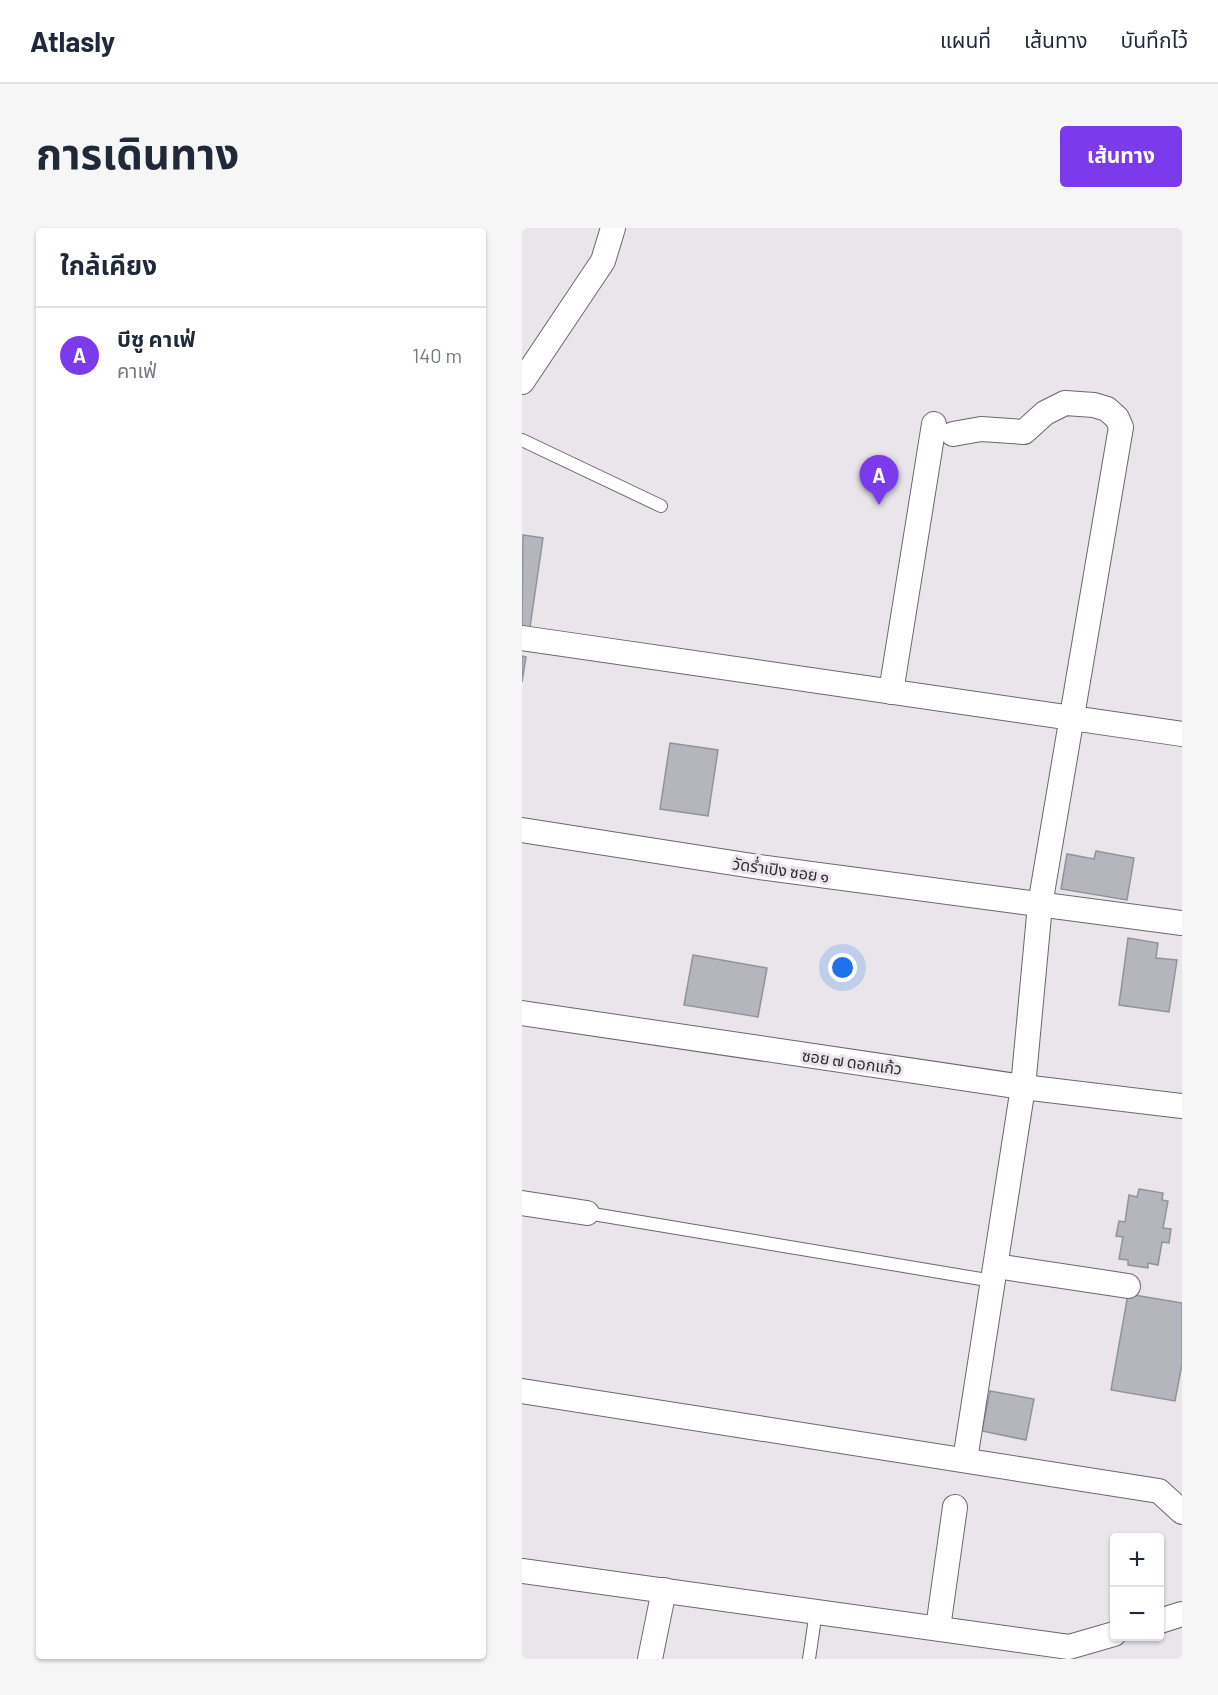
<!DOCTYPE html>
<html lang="th">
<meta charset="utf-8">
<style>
body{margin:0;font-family:Barlow,"Noto Sans Thai",sans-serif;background:#f6f6f7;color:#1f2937}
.controls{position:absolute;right:18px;bottom:18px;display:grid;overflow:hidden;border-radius:6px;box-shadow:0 2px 4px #0004}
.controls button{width:54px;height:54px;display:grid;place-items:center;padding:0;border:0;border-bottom:2px solid #e0e1e3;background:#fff;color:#1f2937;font:30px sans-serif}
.you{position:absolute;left:321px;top:740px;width:21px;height:21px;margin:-15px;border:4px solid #fff;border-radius:50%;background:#1a73e8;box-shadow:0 0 0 9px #1a73e833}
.badge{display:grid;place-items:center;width:39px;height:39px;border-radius:50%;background:#7c3aed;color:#fff;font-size:20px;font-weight:700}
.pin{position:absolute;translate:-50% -50px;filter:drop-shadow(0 2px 3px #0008)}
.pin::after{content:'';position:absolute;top:32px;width:21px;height:18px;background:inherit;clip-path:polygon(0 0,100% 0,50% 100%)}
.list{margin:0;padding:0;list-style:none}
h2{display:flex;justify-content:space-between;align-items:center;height:78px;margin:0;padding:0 24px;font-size:26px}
h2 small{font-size:20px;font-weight:400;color:#747a83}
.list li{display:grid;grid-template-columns:39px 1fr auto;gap:18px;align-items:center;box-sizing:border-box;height:96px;padding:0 24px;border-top:2px solid #e0e1e3}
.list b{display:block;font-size:22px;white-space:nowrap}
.list p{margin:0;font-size:20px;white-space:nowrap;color:#747a83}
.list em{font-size:20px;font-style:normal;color:#747a83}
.map{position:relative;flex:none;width:660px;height:1431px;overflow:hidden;border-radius:6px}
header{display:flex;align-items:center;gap:36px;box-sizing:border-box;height:84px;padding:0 30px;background:#fff;border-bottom:2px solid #e0e1e3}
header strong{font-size:28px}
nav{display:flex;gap:33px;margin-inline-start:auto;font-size:21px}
.intro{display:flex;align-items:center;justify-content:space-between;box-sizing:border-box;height:144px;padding:0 36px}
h1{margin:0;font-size:42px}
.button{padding:15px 27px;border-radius:6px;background:#7c3aed;color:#fff;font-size:21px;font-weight:700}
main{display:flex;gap:36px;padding:0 36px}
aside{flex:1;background:#fff;border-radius:6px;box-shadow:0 2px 4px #0004}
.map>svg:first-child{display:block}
.building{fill:#b5b6bd;stroke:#929399;stroke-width:1.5}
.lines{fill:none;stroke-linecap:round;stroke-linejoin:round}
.service-casing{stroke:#6a676d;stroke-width:14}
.minor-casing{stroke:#6a676d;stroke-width:26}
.service{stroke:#fff;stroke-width:12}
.minor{stroke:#fff;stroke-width:24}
.labels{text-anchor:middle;stroke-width:6;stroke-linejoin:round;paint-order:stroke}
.street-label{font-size:16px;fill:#2d2b2d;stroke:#e9e5eb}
</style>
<header>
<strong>Atlasly</strong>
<nav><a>แผนที่</a><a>เส้นทาง</a><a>บันทึกไว้</a></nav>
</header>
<div class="intro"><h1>การเดินทาง</h1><a class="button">เส้นทาง</a></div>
<main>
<aside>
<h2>ใกล้เคียง<small></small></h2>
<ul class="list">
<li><span class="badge">A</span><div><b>บีซู คาเฟ่</b><p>คาเฟ่</p></div><em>140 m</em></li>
</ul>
</aside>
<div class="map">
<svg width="660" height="1431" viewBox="0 0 660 1431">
<rect width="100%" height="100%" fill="#e9e5eb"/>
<!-- building -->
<g class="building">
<path d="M1,307L21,310L8,399L0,398Z"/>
<path d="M0,428L4,429L0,454Z"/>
<path d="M148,515L196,522L186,588L138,581Z"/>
<path d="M574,623L612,630L605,672L539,661L545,626L572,631Z"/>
<path d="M606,710L636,715L634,730L655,732L647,784L597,777Z"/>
<path d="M171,727L245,740L236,789L162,777Z"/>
<path d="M617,961L641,965L640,972L646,973L641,1000L649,1001L647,1015L640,1014L636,1037L626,1035V1040L606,1037V1032L597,1031L601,1009L594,1008L597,993L603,994L607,967L615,969Z"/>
<path d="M606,1066L660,1075V1136L653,1173L589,1162Z"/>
<path d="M468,1163L512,1171L504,1212L460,1203Z"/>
</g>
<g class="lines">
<defs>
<g id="service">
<path d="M0,212L139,278"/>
<path d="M65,985L471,1053"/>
<path d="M287,1431L294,1383"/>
</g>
<g id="minor">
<path d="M0,154L81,33L91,0"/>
<path d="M431,206L459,201L502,204L523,185L543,175L572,177L585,181L595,190L599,199L518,677L501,859L443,1232"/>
<path d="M0,410L660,506"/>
<path d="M369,464L412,196"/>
<path d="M0,602L237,639L660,695"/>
<path d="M0,785L501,859L660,878"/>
<path d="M0,975L65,985"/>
<path d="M474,1038L606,1058"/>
<path d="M0,1163L637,1263L660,1284"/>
<path d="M0,1343L547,1419L592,1406"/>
<path d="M638,1393L660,1386"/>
<path d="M416,1400L433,1279"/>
<path d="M128,1431L142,1362"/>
</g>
</defs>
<!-- service casing -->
<use href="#service" class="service-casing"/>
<!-- minor casing -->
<use href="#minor" class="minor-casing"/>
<!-- service -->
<use href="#service" class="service"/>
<!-- minor -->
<use href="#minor" class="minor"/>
</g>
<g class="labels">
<!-- street labels -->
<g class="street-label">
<text transform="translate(259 642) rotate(8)" y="6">วัดร่ำเปิง ซอย ๑</text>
<text transform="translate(330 834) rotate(8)" y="6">ซอย ๗ ดอกแก้ว</text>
</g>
</g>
</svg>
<div class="controls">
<button>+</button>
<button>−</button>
</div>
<div class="you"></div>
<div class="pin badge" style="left:357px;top:277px">A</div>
</div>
</main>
